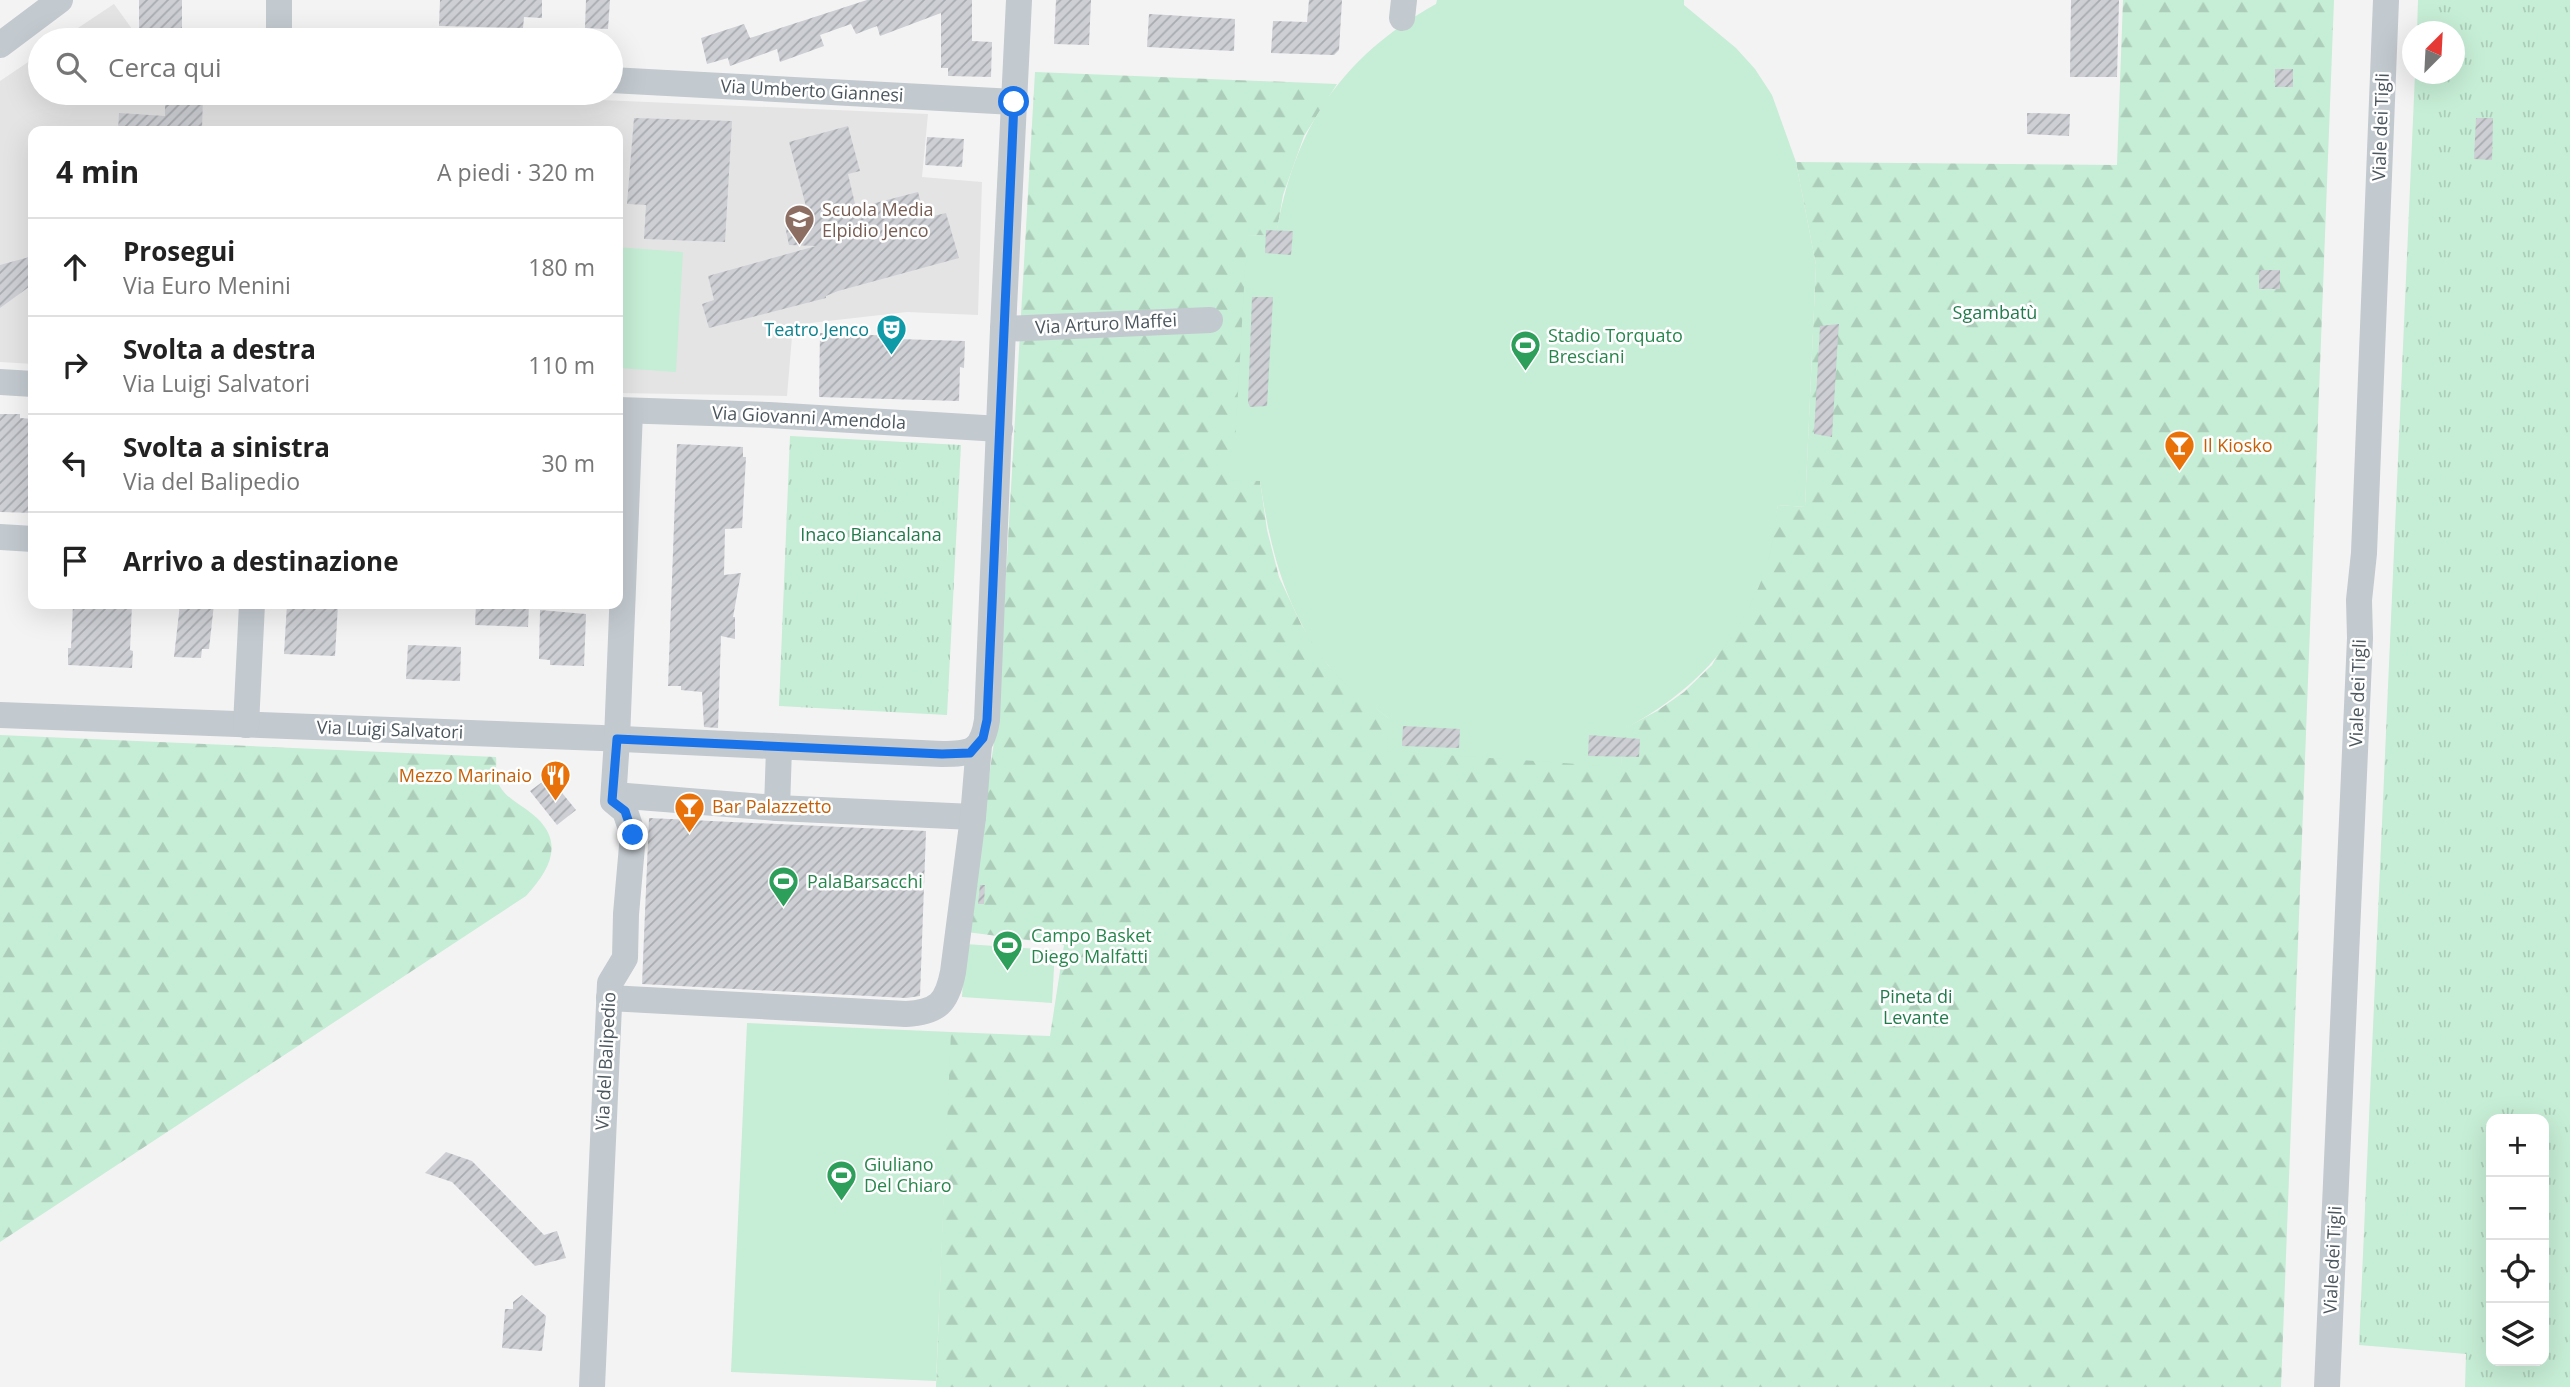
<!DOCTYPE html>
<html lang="it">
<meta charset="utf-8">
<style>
body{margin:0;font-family:"Open Sans",sans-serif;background:#f2f2f2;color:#222}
.controls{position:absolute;right:21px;bottom:21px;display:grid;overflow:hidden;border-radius:14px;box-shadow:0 7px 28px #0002}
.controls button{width:63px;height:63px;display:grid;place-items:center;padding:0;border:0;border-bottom:2px solid #e0e0e0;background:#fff;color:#222;font:35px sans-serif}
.compass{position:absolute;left:2402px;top:21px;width:63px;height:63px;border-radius:50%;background:#fff;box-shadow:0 7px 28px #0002;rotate:24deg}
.stop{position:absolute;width:21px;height:21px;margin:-16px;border:5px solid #1a73e8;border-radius:50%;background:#fff}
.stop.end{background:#1a73e8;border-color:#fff;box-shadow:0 2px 7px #0008}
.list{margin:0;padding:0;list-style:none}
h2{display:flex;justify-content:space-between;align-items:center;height:91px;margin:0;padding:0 28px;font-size:30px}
h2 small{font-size:23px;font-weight:400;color:#767676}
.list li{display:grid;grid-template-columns:46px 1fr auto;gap:21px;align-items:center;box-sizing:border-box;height:98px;padding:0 28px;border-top:2px solid #e0e0e0}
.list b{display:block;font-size:26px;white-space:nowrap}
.list p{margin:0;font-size:23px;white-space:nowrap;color:#767676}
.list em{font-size:23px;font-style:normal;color:#767676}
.icon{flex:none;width:38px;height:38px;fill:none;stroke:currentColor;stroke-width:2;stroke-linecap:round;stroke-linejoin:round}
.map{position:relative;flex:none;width:2570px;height:1387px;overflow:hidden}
.search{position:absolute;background:#fff;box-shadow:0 7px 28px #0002;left:28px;top:28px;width:595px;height:77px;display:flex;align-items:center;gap:18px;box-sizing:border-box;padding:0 24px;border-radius:38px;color:#767676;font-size:26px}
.panel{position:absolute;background:#fff;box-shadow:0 7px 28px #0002;left:28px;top:126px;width:595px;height:483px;border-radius:14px}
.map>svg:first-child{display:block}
.education{fill:#e5e4e4}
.grass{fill:url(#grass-tufts);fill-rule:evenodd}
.forest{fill:url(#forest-firs)}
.pitch{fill:#c6edd5}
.building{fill:url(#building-hatch)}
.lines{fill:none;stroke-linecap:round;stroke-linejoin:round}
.minor{stroke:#c2c9cf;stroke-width:26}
.route{stroke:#1a73e8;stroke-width:9}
.labels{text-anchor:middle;stroke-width:5;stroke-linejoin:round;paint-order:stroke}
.street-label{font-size:18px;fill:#4b565e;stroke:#fff}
.education-label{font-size:18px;fill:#785e54;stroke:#fff;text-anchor:start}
.park-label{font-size:18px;fill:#217b4d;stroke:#fff}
.culture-label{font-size:18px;fill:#0d838f;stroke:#fff;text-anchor:end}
.leisure-label{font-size:18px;fill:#27864d;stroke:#fff;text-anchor:start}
.food-label{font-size:18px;fill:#c56008;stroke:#fff;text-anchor:start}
</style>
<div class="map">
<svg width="2570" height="1387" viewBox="0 0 2570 1387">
<defs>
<pattern id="grass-tufts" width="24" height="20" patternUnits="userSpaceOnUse" patternTransform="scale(1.75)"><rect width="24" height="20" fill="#c6edd5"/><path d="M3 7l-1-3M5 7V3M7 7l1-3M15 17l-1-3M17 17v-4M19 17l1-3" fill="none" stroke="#accdb9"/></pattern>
<pattern id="forest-firs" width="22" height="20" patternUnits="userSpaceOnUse" patternTransform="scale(1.75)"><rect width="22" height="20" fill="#c6edd5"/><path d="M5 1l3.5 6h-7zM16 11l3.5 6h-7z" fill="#accdb9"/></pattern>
<pattern id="building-hatch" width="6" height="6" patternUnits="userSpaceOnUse" patternTransform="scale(1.75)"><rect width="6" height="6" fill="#cdcfd4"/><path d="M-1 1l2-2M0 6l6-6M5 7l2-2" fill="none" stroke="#a8abaf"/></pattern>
</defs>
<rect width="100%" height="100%" fill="#f4f3f3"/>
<!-- education -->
<g class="education">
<path d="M114,4L140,40H60Z"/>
<path d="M40,54V93H439L928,114L922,177L982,182L978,315L907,312L793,325L787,396L618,393V131H33V364L0,362V81Z"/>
</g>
<!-- grass -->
<g class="grass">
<path d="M2418,0H2570V1387H2465L2466,1354L2359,1345L2415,74H2454V32L2417,31ZM2491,1119H2544V1361H2491Z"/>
<path d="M790,436L961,445L947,715L779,706Z"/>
</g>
<!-- forest -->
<g class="forest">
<path d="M2123,0H2334L2281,1387H936L950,1032L1050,1036L1064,945L967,932L998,714L1035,72L1337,84L1304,136L1283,195L1276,236L1247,235L1260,481L1267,530L1279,577L1301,624L1328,665L1352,689L1388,718L1621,767L1622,730L1657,711L1684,692L1712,665L1764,573L1778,505L1805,507L1816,265L1796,162L2117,165Z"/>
<path d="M0,735L496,757C497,764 495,772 497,779C501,796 519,803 531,813C566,840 551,869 526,896L0,1242Z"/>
</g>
<!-- pitch -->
<g class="pitch">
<path d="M1437,0H1684V5L1736,48L1755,69L1772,95L1796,162L1816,265L1805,507L1778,505C1774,527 1772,553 1764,574C1735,649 1692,692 1623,730L1621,767L1387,751L1388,718C1367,701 1344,686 1328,665C1285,609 1270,549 1260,481L1233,480L1247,235L1276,236C1294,128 1340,58 1436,4Z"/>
<path d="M618,247L683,252L676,372L618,368Z"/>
<path d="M965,944L1055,950L1052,1003L962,997Z"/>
<path d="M747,1023L951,1032L936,1381L731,1372Z"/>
</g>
<!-- building -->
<g class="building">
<path d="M139,0H182V40H149V31H139Z"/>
<path d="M440,0H542V18L524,17L523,28L439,26Z"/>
<path d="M586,0H610L608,29L585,28Z"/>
<path d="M867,0H972V41L992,42L991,77L948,76V68H941V13L880,36L877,26L856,34L851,24L820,35L824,46L780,62L777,49L730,66L728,58L707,64L701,38L744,24L750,38Z"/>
<path d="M1056,0H1091L1089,45L1054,44Z"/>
<path d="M1309,0H1342L1339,50L1334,55L1271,53L1273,21L1307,22Z"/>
<path d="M2071,0H2119L2117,77H2070Z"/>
<path d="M1149,14L1235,19L1234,51L1147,47Z"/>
<rect x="2275" y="69" width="18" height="18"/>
<path d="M165,93H203L202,131H118L119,113L165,116Z"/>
<path d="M2027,113L2070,114L2069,136L2027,134Z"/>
<path d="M634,118L732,121L725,242L644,239L646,205L627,204Z"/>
<path d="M2476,118H2493L2492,160L2474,159Z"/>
<path d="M848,126L860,171L848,174L856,208L918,192L925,218L946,213L959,258L838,291L826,296V298L709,328L702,304L714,300L708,276L816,246L789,245L785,226L809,218L789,142Z"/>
<path d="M927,137L964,139L962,167L925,165Z"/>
<path d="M1266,230L1293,231L1291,255L1265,253Z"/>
<path d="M33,256V284L0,308V265Z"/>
<rect x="2259" y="270" width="21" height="19"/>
<path d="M1252,297H1273L1267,406L1250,407L1248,402Z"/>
<path d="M1839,324L1838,336L1832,437L1814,434L1820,326Z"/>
<path d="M820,333L896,336V339L965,341L964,368L960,367L959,401L819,397Z"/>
<path d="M0,414H20V418L33,419V513L0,512Z"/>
<path d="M677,444L743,447V457H746L742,528L725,529L724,575L741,573L733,617H735V639L721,636L718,728L704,727L702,692L681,690V686H668Z"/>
<path d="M73,604H132L130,650L133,651L132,668L68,665V648H71Z"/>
<path d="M180,604H214L209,649H202L201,658L174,657Z"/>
<path d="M287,604H338L335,656L284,654Z"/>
<path d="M476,604H529L528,627L475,625Z"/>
<path d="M540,610L586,614L584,666L550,665V660L539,659Z"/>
<path d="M408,645L461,647L460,681L406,679Z"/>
<path d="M1403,726L1460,729L1459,748L1402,746Z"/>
<path d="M1589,735L1640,739L1639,757L1588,756Z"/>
<path d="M549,777L576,810L557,825L530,791Z"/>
<path d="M649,818L926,831L920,996L906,998L642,984Z"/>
<path d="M980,885H985L984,904H978Z"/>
<path d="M446,1152L472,1161L544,1235L557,1231L566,1258L535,1266L452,1182L425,1173Z"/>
<path d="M522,1295L546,1316L542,1351L502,1348L505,1309H513V1302Z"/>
</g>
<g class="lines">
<!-- minor -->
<g class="minor">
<path d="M1402,18L1404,0"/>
<path d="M279,40V0"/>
<path d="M0,45L60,0"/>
<path d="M611,80L1014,102"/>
<path d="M1003,329L1210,320"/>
<path d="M0,382L33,384"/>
<path d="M618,410L769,415L1000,429"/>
<path d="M0,537L33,539"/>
<path d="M0,715L601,738L942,754C971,754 982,752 987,720L1003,329L1019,0"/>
<path d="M246,725L252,604"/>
<path d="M614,795L777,808L973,817"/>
<path d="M777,808L779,748"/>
<path d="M609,998L906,1014C938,1012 947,1003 953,972L973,817L979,745"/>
<path d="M592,1387L610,983L625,958L626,914L633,835L625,811L613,801L617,739L630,411"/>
<path d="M2327,1387L2360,638L2359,600L2364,553L2386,0"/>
</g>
</g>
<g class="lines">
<!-- route -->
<path class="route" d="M633,835L625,811L612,801L617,739L942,754L970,753L983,738L987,720L1014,102"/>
</g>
<!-- icons -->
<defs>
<symbol id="school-pin" viewBox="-11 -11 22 30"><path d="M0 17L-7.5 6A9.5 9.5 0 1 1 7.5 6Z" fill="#8d6e63" stroke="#fff"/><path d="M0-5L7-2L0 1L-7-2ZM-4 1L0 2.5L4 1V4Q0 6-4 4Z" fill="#fff"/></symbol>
<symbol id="theatre-pin" viewBox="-11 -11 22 30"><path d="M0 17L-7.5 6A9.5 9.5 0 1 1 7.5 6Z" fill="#0f9aa8" stroke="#fff"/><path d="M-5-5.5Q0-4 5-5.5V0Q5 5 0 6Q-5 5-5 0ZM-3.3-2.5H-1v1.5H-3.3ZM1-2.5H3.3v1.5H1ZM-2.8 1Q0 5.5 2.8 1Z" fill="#fff"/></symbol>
<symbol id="stadium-pin" viewBox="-11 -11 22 30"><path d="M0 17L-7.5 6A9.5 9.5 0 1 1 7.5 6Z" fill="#2e9e5b" stroke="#fff"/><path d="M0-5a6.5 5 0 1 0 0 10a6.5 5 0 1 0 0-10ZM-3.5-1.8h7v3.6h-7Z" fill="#fff"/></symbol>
<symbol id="bar-pin" viewBox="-11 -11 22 30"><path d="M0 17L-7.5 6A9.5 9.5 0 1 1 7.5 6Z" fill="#e8710a" stroke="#fff"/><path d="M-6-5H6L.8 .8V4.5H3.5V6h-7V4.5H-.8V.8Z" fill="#fff"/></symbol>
<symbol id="restaurant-pin" viewBox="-11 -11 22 30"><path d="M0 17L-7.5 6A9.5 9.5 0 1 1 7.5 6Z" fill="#e8710a" stroke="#fff"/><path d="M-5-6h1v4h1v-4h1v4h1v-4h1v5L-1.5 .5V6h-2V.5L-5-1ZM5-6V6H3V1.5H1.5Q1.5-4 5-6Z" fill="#fff"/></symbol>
</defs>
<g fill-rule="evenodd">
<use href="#school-pin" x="782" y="202" width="35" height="47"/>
<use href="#theatre-pin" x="874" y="312" width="35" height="47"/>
<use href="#stadium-pin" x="1508" y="328" width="35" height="47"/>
<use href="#bar-pin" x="2162" y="428" width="35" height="47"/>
<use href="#restaurant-pin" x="538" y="758" width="35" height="47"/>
<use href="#bar-pin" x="672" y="790" width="35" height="47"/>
<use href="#stadium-pin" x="766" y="864" width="35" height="47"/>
<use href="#stadium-pin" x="990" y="928" width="35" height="47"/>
<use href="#stadium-pin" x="824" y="1158" width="35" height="47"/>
</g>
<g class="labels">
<!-- street labels -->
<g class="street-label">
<text transform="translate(812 91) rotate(3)" y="6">Via Umberto Giannesi</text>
<text transform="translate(2381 127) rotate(-88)" y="6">Viale dei Tigli</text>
<text transform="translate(1106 324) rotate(-3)" y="6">Via Arturo Maffei</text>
<text transform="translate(809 418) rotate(3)" y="6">Via Giovanni Amendola</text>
<text transform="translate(2358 693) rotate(-88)" y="6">Viale dei Tigli</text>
<text transform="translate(390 730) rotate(2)" y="6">Via Luigi Salvatori</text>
<text transform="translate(606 1061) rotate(-87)" y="6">Via del Balipedio</text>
<text transform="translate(2333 1260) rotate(-87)" y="6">Viale dei Tigli</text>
</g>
<!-- education labels -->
<g class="education-label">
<text x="822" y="216">Scuola Media<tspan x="822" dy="21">Elpidio Jenco</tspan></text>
</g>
<!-- park labels -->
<g class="park-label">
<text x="1995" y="319">Sgambatù</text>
<text x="871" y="541">Inaco Biancalana</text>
<text x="1916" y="1003">Pineta di<tspan x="1916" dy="21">Levante</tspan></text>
</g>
<!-- culture labels -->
<g class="culture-label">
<text x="869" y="336">Teatro Jenco</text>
</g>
<!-- leisure labels -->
<g class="leisure-label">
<text x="1548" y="342">Stadio Torquato<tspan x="1548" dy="21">Bresciani</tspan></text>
<text x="807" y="888">PalaBarsacchi</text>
<text x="1031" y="942">Campo Basket<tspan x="1031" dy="21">Diego Malfatti</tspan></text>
<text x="864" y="1171">Giuliano<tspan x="864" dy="21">Del Chiaro</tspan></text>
</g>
<!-- food labels -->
<g class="food-label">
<text x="2203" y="452">Il Kiosko</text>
<text x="532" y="782" text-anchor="end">Mezzo Marinaio</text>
<text x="712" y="813">Bar Palazzetto</text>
</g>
</g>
</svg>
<div class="controls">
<button>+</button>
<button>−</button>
<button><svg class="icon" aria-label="locate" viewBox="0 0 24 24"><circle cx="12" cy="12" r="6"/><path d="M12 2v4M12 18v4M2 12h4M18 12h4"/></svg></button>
<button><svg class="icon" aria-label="layers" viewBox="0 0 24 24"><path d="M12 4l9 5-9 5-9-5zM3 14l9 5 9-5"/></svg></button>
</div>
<svg class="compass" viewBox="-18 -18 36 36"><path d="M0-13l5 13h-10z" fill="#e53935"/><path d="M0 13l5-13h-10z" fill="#767676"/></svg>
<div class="stop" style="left:1014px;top:102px"></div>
<div class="stop end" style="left:633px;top:835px"></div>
<div class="search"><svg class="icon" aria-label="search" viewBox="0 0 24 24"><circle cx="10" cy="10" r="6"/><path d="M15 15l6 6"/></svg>Cerca qui</div>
<section class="panel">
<h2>4 min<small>A piedi · 320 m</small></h2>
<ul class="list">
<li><svg class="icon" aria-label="ahead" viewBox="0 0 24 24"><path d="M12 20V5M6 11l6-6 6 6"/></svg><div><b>Prosegui</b><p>Via Euro Menini</p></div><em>180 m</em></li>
<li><svg class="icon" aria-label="right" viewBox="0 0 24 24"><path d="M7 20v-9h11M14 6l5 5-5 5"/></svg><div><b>Svolta a destra</b><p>Via Luigi Salvatori</p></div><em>110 m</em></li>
<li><svg class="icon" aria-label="left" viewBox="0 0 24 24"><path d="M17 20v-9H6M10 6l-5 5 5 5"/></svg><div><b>Svolta a sinistra</b><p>Via del Balipedio</p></div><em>30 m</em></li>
<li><svg class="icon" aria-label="arrive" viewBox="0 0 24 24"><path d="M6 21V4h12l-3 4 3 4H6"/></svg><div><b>Arrivo a destinazione</b></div></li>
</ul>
</section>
</div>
